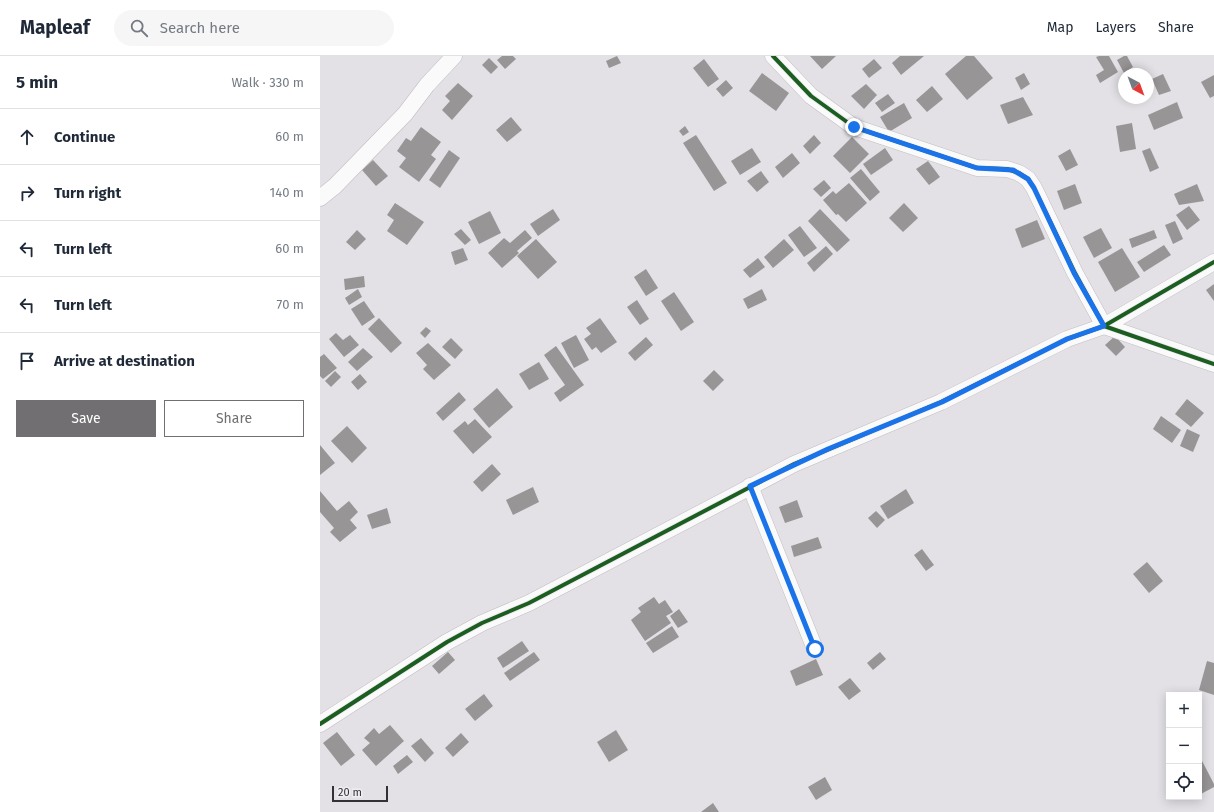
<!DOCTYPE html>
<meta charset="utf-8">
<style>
body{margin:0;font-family:"Fira Sans",sans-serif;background:#f6f6f7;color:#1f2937}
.controls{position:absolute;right:12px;bottom:12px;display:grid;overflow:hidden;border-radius:0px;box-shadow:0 2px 10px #0003}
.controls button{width:36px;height:36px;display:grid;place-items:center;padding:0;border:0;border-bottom:1px solid #e0e1e3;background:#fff;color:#1f2937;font:20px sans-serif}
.compass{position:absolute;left:798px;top:12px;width:36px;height:36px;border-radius:50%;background:#fff;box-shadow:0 2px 10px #0003;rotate:139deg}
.scale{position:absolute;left:12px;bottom:10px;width:56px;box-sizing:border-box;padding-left:4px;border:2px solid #333134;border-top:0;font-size:11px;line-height:14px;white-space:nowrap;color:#333134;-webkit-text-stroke:3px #f0ecf4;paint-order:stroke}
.stop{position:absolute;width:12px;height:12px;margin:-9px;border:3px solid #1a73e8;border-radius:50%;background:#fff}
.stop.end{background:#1a73e8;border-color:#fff;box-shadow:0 1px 4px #0008}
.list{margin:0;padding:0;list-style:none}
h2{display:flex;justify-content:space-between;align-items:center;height:52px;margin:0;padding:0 16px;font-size:17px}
h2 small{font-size:13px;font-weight:400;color:#747a83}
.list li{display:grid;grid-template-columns:26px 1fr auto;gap:12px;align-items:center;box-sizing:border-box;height:56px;padding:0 16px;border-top:1px solid #e0e1e3}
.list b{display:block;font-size:15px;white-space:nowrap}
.list em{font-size:13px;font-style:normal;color:#747a83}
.actions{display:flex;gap:8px;padding:12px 16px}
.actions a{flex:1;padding:9px 0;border:1px solid #716f72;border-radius:0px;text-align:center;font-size:14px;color:#716f72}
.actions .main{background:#716f72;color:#fff}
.icon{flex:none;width:22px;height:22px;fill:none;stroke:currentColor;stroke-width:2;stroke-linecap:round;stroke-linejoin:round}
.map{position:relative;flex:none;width:894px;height:756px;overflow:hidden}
header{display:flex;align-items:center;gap:24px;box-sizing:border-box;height:56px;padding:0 20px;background:#fff;border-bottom:1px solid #e0e1e3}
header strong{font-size:19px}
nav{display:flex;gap:22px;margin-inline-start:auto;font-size:14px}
.search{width:280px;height:36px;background:#f6f6f7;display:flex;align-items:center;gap:10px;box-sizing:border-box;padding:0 14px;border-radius:22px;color:#747a83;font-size:15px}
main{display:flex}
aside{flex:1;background:#fff}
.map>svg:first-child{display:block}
.building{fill:#979596}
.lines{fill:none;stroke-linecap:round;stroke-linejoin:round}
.street-casing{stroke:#c0bec2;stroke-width:17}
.street{stroke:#fbfafb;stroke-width:16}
.cycleway-casing{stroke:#f0ecf4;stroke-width:6}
.cycleway{stroke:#1b5e20;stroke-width:4}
.route{stroke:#1a73e8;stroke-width:5}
</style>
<header>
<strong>Mapleaf</strong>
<div class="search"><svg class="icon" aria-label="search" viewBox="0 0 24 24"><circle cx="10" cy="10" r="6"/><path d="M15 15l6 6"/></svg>Search here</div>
<nav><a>Map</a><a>Layers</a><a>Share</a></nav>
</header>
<main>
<aside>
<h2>5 min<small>Walk · 330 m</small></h2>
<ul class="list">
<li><svg class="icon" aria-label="ahead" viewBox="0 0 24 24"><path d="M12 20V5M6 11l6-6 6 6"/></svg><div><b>Continue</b></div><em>60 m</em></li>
<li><svg class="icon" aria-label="right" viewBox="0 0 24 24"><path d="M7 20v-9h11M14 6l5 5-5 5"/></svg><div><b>Turn right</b></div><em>140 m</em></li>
<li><svg class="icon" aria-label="left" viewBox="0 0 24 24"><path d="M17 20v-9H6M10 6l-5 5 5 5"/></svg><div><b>Turn left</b></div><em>60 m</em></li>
<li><svg class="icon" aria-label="left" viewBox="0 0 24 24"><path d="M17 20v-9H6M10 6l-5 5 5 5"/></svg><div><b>Turn left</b></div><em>70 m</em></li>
<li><svg class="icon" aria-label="arrive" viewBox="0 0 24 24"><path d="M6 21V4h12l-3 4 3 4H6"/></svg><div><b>Arrive at destination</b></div></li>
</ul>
<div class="actions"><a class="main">Save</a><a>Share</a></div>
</aside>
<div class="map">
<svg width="894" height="756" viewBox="0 0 894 756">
<rect width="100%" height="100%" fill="#e3e1e5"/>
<!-- building -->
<g class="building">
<path d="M182,0H193L196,3L185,13L177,4Z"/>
<path d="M297,0L301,7L289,12L286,5Z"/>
<path d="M490,0H516L502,13Z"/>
<path d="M580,0H604L581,19L572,7Z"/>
<path d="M646,0H654L673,22L647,44L625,18Z"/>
<path d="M779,0H789L798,16L780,27L776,19L784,14L776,1Z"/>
<path d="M804,0H807L813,11L804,17L797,4Z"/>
<path d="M169,2L178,11L171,18L162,9Z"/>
<path d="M384,3L399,23L388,31L373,12Z"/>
<path d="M554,3L562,12L549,22L542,13Z"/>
<path d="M442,17L469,37L456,55L429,35Z"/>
<path d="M704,17L710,28L701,34L695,22Z"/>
<path d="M843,18L851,35L839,39L832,23Z"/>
<path d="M894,19V40L890,42L881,26Z"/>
<path d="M406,24L413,32L403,41L396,33Z"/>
<path d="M138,27L153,40L132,64L122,54L130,45L125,40Z"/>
<path d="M546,28L557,39L544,53L531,40Z"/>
<path d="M612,30L623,43L607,56L596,44Z"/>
<path d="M568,38L575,47L562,56L555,47Z"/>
<path d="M703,41L713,59L688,68L680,49Z"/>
<path d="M857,46L863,62L834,74L828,59Z"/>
<path d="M584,47L592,62L569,76L560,61Z"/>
<path d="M191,61L202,74L187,86L176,74Z"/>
<path d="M812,67L816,93L800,96L796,70Z"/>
<path d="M365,70L369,76L363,80L359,75Z"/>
<path d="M101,71L121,86L111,99L116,103L99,126L79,111L86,102L77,95L86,82L91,85Z"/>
<path d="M376,79L407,127L394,135L363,87Z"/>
<path d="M494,79L501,87L490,98L483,90Z"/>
<path d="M532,81L549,98L530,117L513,100Z"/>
<path d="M432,92L441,106L420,119L411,105Z"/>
<path d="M565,92L573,104L551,119L543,108Z"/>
<path d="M830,92L839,112L830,116L822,95Z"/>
<path d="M750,93L758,109L746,115L738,100Z"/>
<path d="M129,94L140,102L120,132L109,124Z"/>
<path d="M472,97L480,107L463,122L455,111Z"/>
<path d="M53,104L68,120L56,130L42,114Z"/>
<path d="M608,105L620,121L609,129L596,113Z"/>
<path d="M541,113L560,136L550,145L530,122Z"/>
<path d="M441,115L449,126L437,136L427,125Z"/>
<path d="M504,124L511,132L501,141L493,133Z"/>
<path d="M529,127L547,147L526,166L518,158L516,159L503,144L513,135L516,138Z"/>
<path d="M755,128L762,147L744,154L737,135Z"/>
<path d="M877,128L884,145L859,149L854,138Z"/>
<path d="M75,147L104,166L87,189L67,175L74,164L67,159Z"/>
<path d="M584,147L598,162L583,176L569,162Z"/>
<path d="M869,150L880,164L867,174L856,159Z"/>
<path d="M233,153L240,164L218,180L210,168Z"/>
<path d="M500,153L530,184L517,196L488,165Z"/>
<path d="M170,155L181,177L159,188L148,166Z"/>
<path d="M717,164L725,183L702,192L695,173Z"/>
<path d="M855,165L863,183L853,188L845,169Z"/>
<path d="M480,170L497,192L484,201L468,179Z"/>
<path d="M781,172L792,192L774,202L763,181Z"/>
<path d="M141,173L151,184L145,189L134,178Z"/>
<path d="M37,174L46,183L35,194L26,186Z"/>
<path d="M205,174L212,182L197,195L199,197L182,212L168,197L184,182L190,187Z"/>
<path d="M834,174L837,182L812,192L809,183Z"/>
<path d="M216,183L237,206L218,223L197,200Z"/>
<path d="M464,183L474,194L453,212L444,201Z"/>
<path d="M844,189L851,199L824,216L817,206Z"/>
<path d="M506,190L513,198L494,216L487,207Z"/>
<path d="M143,192L148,204L135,209L131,196Z"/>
<path d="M802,192L820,221L795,236L778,206Z"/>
<path d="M438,202L445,211L430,222L423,214Z"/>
<path d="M326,213L338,232L326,240L314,221Z"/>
<path d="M44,220L45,231L25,234L24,223Z"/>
<path d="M894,228V245L886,234Z"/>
<path d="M38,233L42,241L29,249L25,242Z"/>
<path d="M442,233L447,244L428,253L423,243Z"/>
<path d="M354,236L374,266L361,275L341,245Z"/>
<path d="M317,244L329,263L320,269L307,251Z"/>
<path d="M44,245L55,261L42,270L31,253Z"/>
<path d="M59,262L82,287L71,297L48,273Z"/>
<path d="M280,262L297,286L281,297L276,291L272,294L264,283L271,278L266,272Z"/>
<path d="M106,271L111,275L105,282L100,277Z"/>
<path d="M16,277L23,284L30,279L39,289L24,301L9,283Z"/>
<path d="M256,279L269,304L254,312L241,287Z"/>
<path d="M795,280L805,291L796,300L785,289Z"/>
<path d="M326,281L333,289L315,305L308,297Z"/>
<path d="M131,282L143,294L135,303L122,291Z"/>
<path d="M108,287L131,309L114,324L103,313L107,309L96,297Z"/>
<path d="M236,290L264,329L240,346L234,337L245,329L224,299Z"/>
<path d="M43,292L53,301L37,315L28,306Z"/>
<path d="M4,298L17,312L3,323L0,320V301Z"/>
<path d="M219,306L229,323L209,334L199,318Z"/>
<path d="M394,314L404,324L393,335L383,325Z"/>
<path d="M15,315L21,321L11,331L5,325Z"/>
<path d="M40,318L47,326L38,334L31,326Z"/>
<path d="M177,332L193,351L169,372L153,353Z"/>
<path d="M139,336L146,344L123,365L116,357Z"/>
<path d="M867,343L884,357L871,371L855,358Z"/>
<path d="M841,360L861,374L852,387L833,373Z"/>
<path d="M155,363L172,381L153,398L133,375L145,365L148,369Z"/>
<path d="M27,370L47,392L32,407L11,385Z"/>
<path d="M867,373L880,379L873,396L860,390Z"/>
<path d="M0,389L15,407L0,419Z"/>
<path d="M172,408L181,418L162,436L153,426Z"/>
<path d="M213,431L219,446L193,459L186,444Z"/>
<path d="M586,433L594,447L568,463L560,450Z"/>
<path d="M0,435L17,455L29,445L38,456L30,464L37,472L20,486L10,476L14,472L0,456Z"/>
<path d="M477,444L483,461L465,467L459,451Z"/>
<path d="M67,452L71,467L52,473L47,459Z"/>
<path d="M556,455L565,464L557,472L548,462Z"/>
<path d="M498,481L502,492L474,501L471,490Z"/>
<path d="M602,493L614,509L606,515L594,499Z"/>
<path d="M827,506L843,525L829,537L813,518Z"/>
<path d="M334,541L339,548L345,544L353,556L346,560L351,567L325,585L311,564L321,556L318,552Z"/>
<path d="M359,553L368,566L358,572L350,560Z"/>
<path d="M352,570L359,581L333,597L326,587Z"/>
<path d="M202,585L209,595L183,612L177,602Z"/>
<path d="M128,596L135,604L119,618L112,610Z"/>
<path d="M214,596L220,604L190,625L184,617Z"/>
<path d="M560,596L566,603L553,614L547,607Z"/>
<path d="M496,603L503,619L476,630L470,615Z"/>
<path d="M887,605L894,607V639L879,634Z"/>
<path d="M530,622L541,635L529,644L518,631Z"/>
<path d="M164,638L173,650L155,665L145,653Z"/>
<path d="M70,669L84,685L56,710L42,694L50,687L44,682L54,672L59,678Z"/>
<path d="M296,674L308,694L289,706L277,686Z"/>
<path d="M17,676L35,699L21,710L3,687Z"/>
<path d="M141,677L149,686L133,701L125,692Z"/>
<path d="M101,682L114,697L105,706L91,690Z"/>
<path d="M87,699L93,706L78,718L73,710Z"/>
<path d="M879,699L894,728V731L879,739Z"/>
<path d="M505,721L512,734L496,744L488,731Z"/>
<path d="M393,747L399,756H381Z"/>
</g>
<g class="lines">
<defs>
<g id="street">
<path d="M453,0L491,40L534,71L657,112L687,113L699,117L708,123L714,132L755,217L784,270L894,308"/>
<path d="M0,142L15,130L85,58L107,29L134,0"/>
<path d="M430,430L495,593"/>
<path d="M0,668L127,586L162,567L209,547L474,408L621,346L747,283L784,270L894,206"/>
</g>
</defs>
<!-- street casing -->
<use href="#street" class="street-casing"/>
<!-- street -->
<use href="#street" class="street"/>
<defs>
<g id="cycleway">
<path d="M453,0L491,40L534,71L657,112L687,113L699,117L708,123L714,132L755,217L784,270L894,308"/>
<path d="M0,668L127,586L162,567L209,547L474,408L621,346L747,283L784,270L894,206"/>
</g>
</defs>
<!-- cycleway casing -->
<use href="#cycleway" class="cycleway-casing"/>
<!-- cycleway -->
<use href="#cycleway" class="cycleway"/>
</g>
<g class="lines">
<!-- route -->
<path class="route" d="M495,593L430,430L508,393L622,346L747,283L784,270L754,217L714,132L708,123L693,114L657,112L534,71"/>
</g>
</svg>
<div class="controls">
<button>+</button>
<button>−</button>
<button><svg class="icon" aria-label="locate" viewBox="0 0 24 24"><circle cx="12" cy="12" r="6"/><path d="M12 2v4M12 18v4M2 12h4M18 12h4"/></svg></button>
</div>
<svg class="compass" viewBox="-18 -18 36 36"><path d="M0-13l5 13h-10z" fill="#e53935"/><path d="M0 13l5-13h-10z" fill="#747a83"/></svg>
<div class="scale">20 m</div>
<div class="stop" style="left:495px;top:593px"></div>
<div class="stop end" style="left:534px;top:71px"></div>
</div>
</main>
